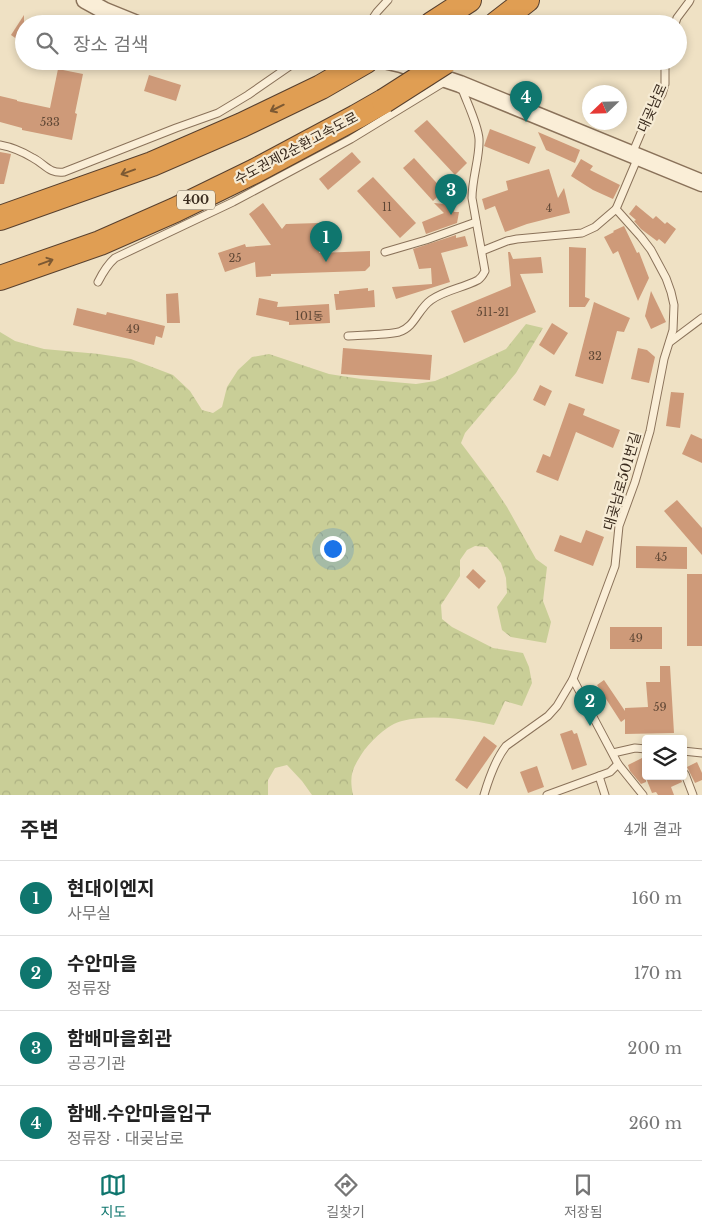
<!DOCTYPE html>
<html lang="ko">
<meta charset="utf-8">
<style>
body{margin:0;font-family:"Libre Baskerville","Noto Sans KR",serif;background:#f2f2f2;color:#222}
.controls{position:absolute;right:15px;bottom:15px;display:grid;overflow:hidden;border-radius:5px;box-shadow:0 2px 8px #0003}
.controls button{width:45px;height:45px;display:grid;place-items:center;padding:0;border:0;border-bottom:1px solid #e0e0e0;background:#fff;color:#222;font:25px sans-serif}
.compass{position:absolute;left:582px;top:85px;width:45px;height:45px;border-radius:50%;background:#fff;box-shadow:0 2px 8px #0003;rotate:247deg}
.you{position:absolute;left:332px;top:548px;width:18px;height:18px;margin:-12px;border:4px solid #fff;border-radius:50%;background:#1a73e8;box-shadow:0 0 0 8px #1a73e833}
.badge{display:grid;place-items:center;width:32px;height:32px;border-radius:50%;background:#0f766e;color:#fff;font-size:16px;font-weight:700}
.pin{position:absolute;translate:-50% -41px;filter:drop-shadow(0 1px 2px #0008)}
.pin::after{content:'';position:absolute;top:26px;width:18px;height:15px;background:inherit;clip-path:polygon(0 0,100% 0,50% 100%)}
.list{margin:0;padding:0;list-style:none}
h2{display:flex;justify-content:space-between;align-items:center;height:65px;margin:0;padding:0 20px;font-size:21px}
h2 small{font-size:16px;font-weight:400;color:#767676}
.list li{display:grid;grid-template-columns:32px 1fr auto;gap:15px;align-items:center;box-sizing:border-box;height:75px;padding:0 20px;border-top:1px solid #e0e0e0}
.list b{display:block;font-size:19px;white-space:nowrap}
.list p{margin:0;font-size:16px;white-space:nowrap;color:#767676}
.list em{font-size:16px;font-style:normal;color:#767676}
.icon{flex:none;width:28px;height:28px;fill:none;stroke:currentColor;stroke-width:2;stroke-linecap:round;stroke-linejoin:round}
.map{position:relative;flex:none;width:702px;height:795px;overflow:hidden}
.search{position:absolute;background:#fff;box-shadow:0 2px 8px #0003;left:15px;right:15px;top:15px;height:55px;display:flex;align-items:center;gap:12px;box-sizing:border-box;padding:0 18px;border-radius:28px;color:#767676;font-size:19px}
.sheet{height:365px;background:#fff}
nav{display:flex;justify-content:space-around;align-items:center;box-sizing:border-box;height:70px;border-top:1px solid #e0e0e0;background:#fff;font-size:14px;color:#767676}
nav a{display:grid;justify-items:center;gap:2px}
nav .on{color:#0f766e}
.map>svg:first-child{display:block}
.forest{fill:url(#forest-crowns)}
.building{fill:#ce9a79}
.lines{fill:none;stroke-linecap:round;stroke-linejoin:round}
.service-casing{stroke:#8a725a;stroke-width:9}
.tertiary-casing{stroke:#8a725a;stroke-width:19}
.motorway-casing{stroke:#58402e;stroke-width:26}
.service{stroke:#faeed7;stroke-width:7}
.tertiary{stroke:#faeed7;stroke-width:16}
.motorway{stroke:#e09e53;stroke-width:24}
.motorway-bridge-casing{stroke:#58402e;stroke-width:26;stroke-linecap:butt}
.motorway-bridge{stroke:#e09e53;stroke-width:24}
.oneway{stroke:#7c5933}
.labels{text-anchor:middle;stroke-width:4.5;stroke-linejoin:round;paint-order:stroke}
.number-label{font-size:11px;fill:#5f4735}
.shield{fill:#f6ebd4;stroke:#726555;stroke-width:1}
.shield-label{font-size:12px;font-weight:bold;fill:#3a2b1e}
.street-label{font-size:14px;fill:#3a2b1e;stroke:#f6ebd4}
</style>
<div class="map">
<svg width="702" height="795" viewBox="0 0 702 795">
<defs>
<pattern id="forest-crowns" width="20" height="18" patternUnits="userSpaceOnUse" patternTransform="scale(1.25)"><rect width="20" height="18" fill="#c9ce97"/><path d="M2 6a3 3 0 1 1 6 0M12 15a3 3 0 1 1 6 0" fill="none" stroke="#adb182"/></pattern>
</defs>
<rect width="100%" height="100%" fill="#efe1c4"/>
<!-- forest -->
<path class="forest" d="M526,324L543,328L516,373L465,433L461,443L491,483L507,507L536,559L547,567L543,601L551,622L546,643L511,637L502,630L497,607L507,593L506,578L501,563L487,547L475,546L467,550L460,560V576L441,605L442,619L452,627L493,648L523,653L529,667L532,683L522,706L505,701L494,725C464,719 432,714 402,721C388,724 371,741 363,752C352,769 349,775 353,795H312L302,781L287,765L275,768L268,780V795H0V332L15,341L44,349L99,354L131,359L173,375L190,391L202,410L213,413L222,407L227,387L238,370L252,357L269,354L329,374L361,379L416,384L435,381L452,374L506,349Z"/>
<!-- building -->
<g class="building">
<path d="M24,15V44L11,35Z"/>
<path d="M58,69L83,74L75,113L77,114L72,140L22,130V128L0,122V96L17,100V101L50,108Z"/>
<path d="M149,75L181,85L176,101L144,91Z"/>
<path d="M427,120L467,163L455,175L414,131Z"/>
<path d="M490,129L536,147L529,164L484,146Z"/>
<path d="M538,132L580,150L575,163L546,150Z"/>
<path d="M0,152L11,154L4,184H0Z"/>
<path d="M352,152L361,162L328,190L319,179Z"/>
<path d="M414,158L444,191L433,201L403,168Z"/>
<path d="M581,159L593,166L590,170L620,185L613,199L593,190L571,176Z"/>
<path d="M549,169L558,198L564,188L570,213L527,224L505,232L495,206L485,210L482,199L508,190L506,181Z"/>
<path d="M373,177L416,223L400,238L357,191Z"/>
<path d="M263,203L282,229L286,224L319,223V253L370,251V266L365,271L271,274V276L256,277L255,262L225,272L218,253L245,244L246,247L271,245L249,214Z"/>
<path d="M434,203L455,205L454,212H459L457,223L426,234L422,222L444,213Z"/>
<path d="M636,205L653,219L656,216L665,224L667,222L676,229L665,244L659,239L657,241L641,229L634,221L636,220L629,214Z"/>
<path d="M624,226L637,253L639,252L649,278L638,301L618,251L613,254L604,237L614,232L613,231Z"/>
<path d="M456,235V238L465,236L468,246L441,253L450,282L396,299L392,287L432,284L431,268L419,269L413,249Z"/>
<path d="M569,247L586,248L585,297L590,299L585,307H569Z"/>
<path d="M508,252H510L513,259L541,257L543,273L520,274L536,312L464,343L451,311L511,286Z"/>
<path d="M368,288V291L374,290L375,307L336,310L334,294H339V291Z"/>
<path d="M651,291L666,322L651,329L645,316Z"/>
<path d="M178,293L180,323H167L166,294Z"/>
<path d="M259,298L278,302L277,307L329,304L330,323L289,325V322L256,315Z"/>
<path d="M594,302L630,318L624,332L617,331L603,384L575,376Z"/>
<path d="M77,308L106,315L107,312L165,326L162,338L156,336L154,345L73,325Z"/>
<path d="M552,323L568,333L554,355L539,345Z"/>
<path d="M343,348L432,355L430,380L341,374Z"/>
<path d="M638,348L647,350L655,357L649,383L631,379Z"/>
<path d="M540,385L552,391L545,406L533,400Z"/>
<path d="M671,392L684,393L680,428L666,426Z"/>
<path d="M569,403L585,409L583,415L620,430L613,448L576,432L558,481L536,472L543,454L550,457Z"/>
<path d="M691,434L702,439V463L682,454Z"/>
<path d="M677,500L702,528V555L664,511Z"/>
<path d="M586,530L604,537L593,566L554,551L560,535L581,543Z"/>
<path d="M636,546L687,547V569L636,568Z"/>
<path d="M473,569L486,581L479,589L466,577Z"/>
<rect x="687" y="574" width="15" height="72"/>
<rect x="610" y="627" width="52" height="22"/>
<path d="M660,666H670L674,733L625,734V719L621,722L597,685L604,680L625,711V708L648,707L646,682H660Z"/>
<path d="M572,730L574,734L577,733L587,765L572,770L560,734Z"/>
<path d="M484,736L497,746L467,789L455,780Z"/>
<path d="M642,758L646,767V776H680L682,782L671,787L674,795H658L656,792L652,793L646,778V782L641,784L630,771L628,765Z"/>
<path d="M697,762L702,773V780L695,783L687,767Z"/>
<path d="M537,766L544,787L528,793L520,772Z"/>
</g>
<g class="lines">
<defs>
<g id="service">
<path d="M369,24L377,12L388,0"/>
<path d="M675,24L677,18L689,2L690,0"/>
<path d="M0,145C11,147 23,152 33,158C45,164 49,174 64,172L176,128L218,113L248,95L297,61"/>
<path d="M632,154L646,121L662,94L665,84V61"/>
<path d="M482,251L507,241L517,239L582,233L595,227L616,209"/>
<path d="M385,252L426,240L476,222"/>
<path d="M98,282C103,272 107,265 115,258L233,202L351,139L446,81"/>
<path d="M348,336C362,335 386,335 399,332C415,327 418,309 431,300C445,290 463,288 478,280C481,278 483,275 485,271L472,198C472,178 480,157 479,139C478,124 466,101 461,86"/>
<path d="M670,342L702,318"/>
<path d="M573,679L618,764L643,795"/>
<path d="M683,751L702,753"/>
<path d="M613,753L635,748L646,749"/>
<path d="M685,774L693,795"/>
<path d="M599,776L605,795"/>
<path d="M484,795C489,778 495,760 506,746L548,716L557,706L573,679L615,566L619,526L635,482L650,431L664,359L673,330L674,305L671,292L666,278L651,250L641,237L616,209L638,157"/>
<path d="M547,795L610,772L618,764"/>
</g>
<g id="tertiary">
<path d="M85,0L105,11L137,24"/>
<path d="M388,61L401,64L460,84L702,183"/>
</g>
<g id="motorway">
<path d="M432,24L469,0"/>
<path d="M496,24L527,0"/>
<path d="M0,218L152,164L242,125L321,87L366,61"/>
<path d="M0,278L100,243L175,210L255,171L356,117L384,101"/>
</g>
</defs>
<!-- service casing -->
<use href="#service" class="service-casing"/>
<!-- tertiary casing -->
<use href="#tertiary" class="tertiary-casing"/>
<!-- motorway casing -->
<use href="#motorway" class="motorway-casing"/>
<!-- service -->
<use href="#service" class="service"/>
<!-- tertiary -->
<use href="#tertiary" class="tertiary"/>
<!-- motorway -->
<use href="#motorway" class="motorway"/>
<defs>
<path id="motorway-bridge" d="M384,101L445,62"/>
</defs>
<!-- motorway-bridge casing -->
<use href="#motorway-bridge" class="motorway-bridge-casing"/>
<!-- motorway-bridge -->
<use href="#motorway-bridge" class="motorway-bridge"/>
</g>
<!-- one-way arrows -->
<defs><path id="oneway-shaft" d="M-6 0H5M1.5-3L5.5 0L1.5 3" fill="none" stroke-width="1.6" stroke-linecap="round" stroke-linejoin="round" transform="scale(1.25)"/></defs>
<g class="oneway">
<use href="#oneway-shaft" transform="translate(277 108) rotate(154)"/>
<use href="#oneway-shaft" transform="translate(128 172) rotate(160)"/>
<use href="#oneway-shaft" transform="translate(46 262) rotate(-20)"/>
</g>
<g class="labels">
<!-- number labels -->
<g class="number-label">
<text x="50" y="126">533</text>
<text x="387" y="211">11</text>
<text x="549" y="212">4</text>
<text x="235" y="262">25</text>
<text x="493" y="316">511-21</text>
<text x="309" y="320">101동</text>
<text x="133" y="333">49</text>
<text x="595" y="360">32</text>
<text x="661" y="561">45</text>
<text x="636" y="642">49</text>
<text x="660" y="711">59</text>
</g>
<!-- shield labels -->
<rect class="shield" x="177" y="190.5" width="38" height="19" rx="4"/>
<g class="shield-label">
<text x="196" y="204">400</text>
</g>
<!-- street labels -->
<g class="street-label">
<text transform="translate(652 108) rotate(-66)" y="5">대곶남로</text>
<text transform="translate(296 148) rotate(-28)" y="5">수도권제2순환고속도로</text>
<text transform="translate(622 481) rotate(-74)" y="5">대곶남로501번길</text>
</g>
</g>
</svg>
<div class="controls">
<button><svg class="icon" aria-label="layers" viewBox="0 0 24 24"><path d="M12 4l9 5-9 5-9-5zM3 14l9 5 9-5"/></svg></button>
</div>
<svg class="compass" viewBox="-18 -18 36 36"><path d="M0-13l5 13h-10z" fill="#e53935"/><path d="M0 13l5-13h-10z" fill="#767676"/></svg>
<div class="you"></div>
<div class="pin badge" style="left:326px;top:262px">1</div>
<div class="pin badge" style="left:590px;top:726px">2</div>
<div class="pin badge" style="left:451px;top:215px">3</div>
<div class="pin badge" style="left:526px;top:122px">4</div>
<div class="search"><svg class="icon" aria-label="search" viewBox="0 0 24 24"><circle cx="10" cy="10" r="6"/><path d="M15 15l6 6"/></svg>장소 검색</div>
</div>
<section class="sheet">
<h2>주변<small>4개 결과</small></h2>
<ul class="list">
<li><span class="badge">1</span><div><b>현대이엔지</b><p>사무실</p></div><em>160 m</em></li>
<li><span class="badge">2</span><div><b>수안마을</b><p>정류장</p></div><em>170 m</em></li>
<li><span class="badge">3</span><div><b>함배마을회관</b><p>공공기관</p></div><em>200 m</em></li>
<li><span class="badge">4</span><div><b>함배.수안마을입구</b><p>정류장 · 대곶남로</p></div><em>260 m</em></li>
</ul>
</section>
<nav>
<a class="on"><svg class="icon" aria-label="map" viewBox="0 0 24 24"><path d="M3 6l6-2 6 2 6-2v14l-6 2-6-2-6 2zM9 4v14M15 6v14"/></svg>지도</a>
<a><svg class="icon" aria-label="directions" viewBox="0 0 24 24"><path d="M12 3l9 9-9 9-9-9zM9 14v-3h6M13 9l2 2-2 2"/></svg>길찾기</a>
<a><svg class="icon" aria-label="saved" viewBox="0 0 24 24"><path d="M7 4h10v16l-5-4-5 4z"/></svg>저장됨</a>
</nav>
